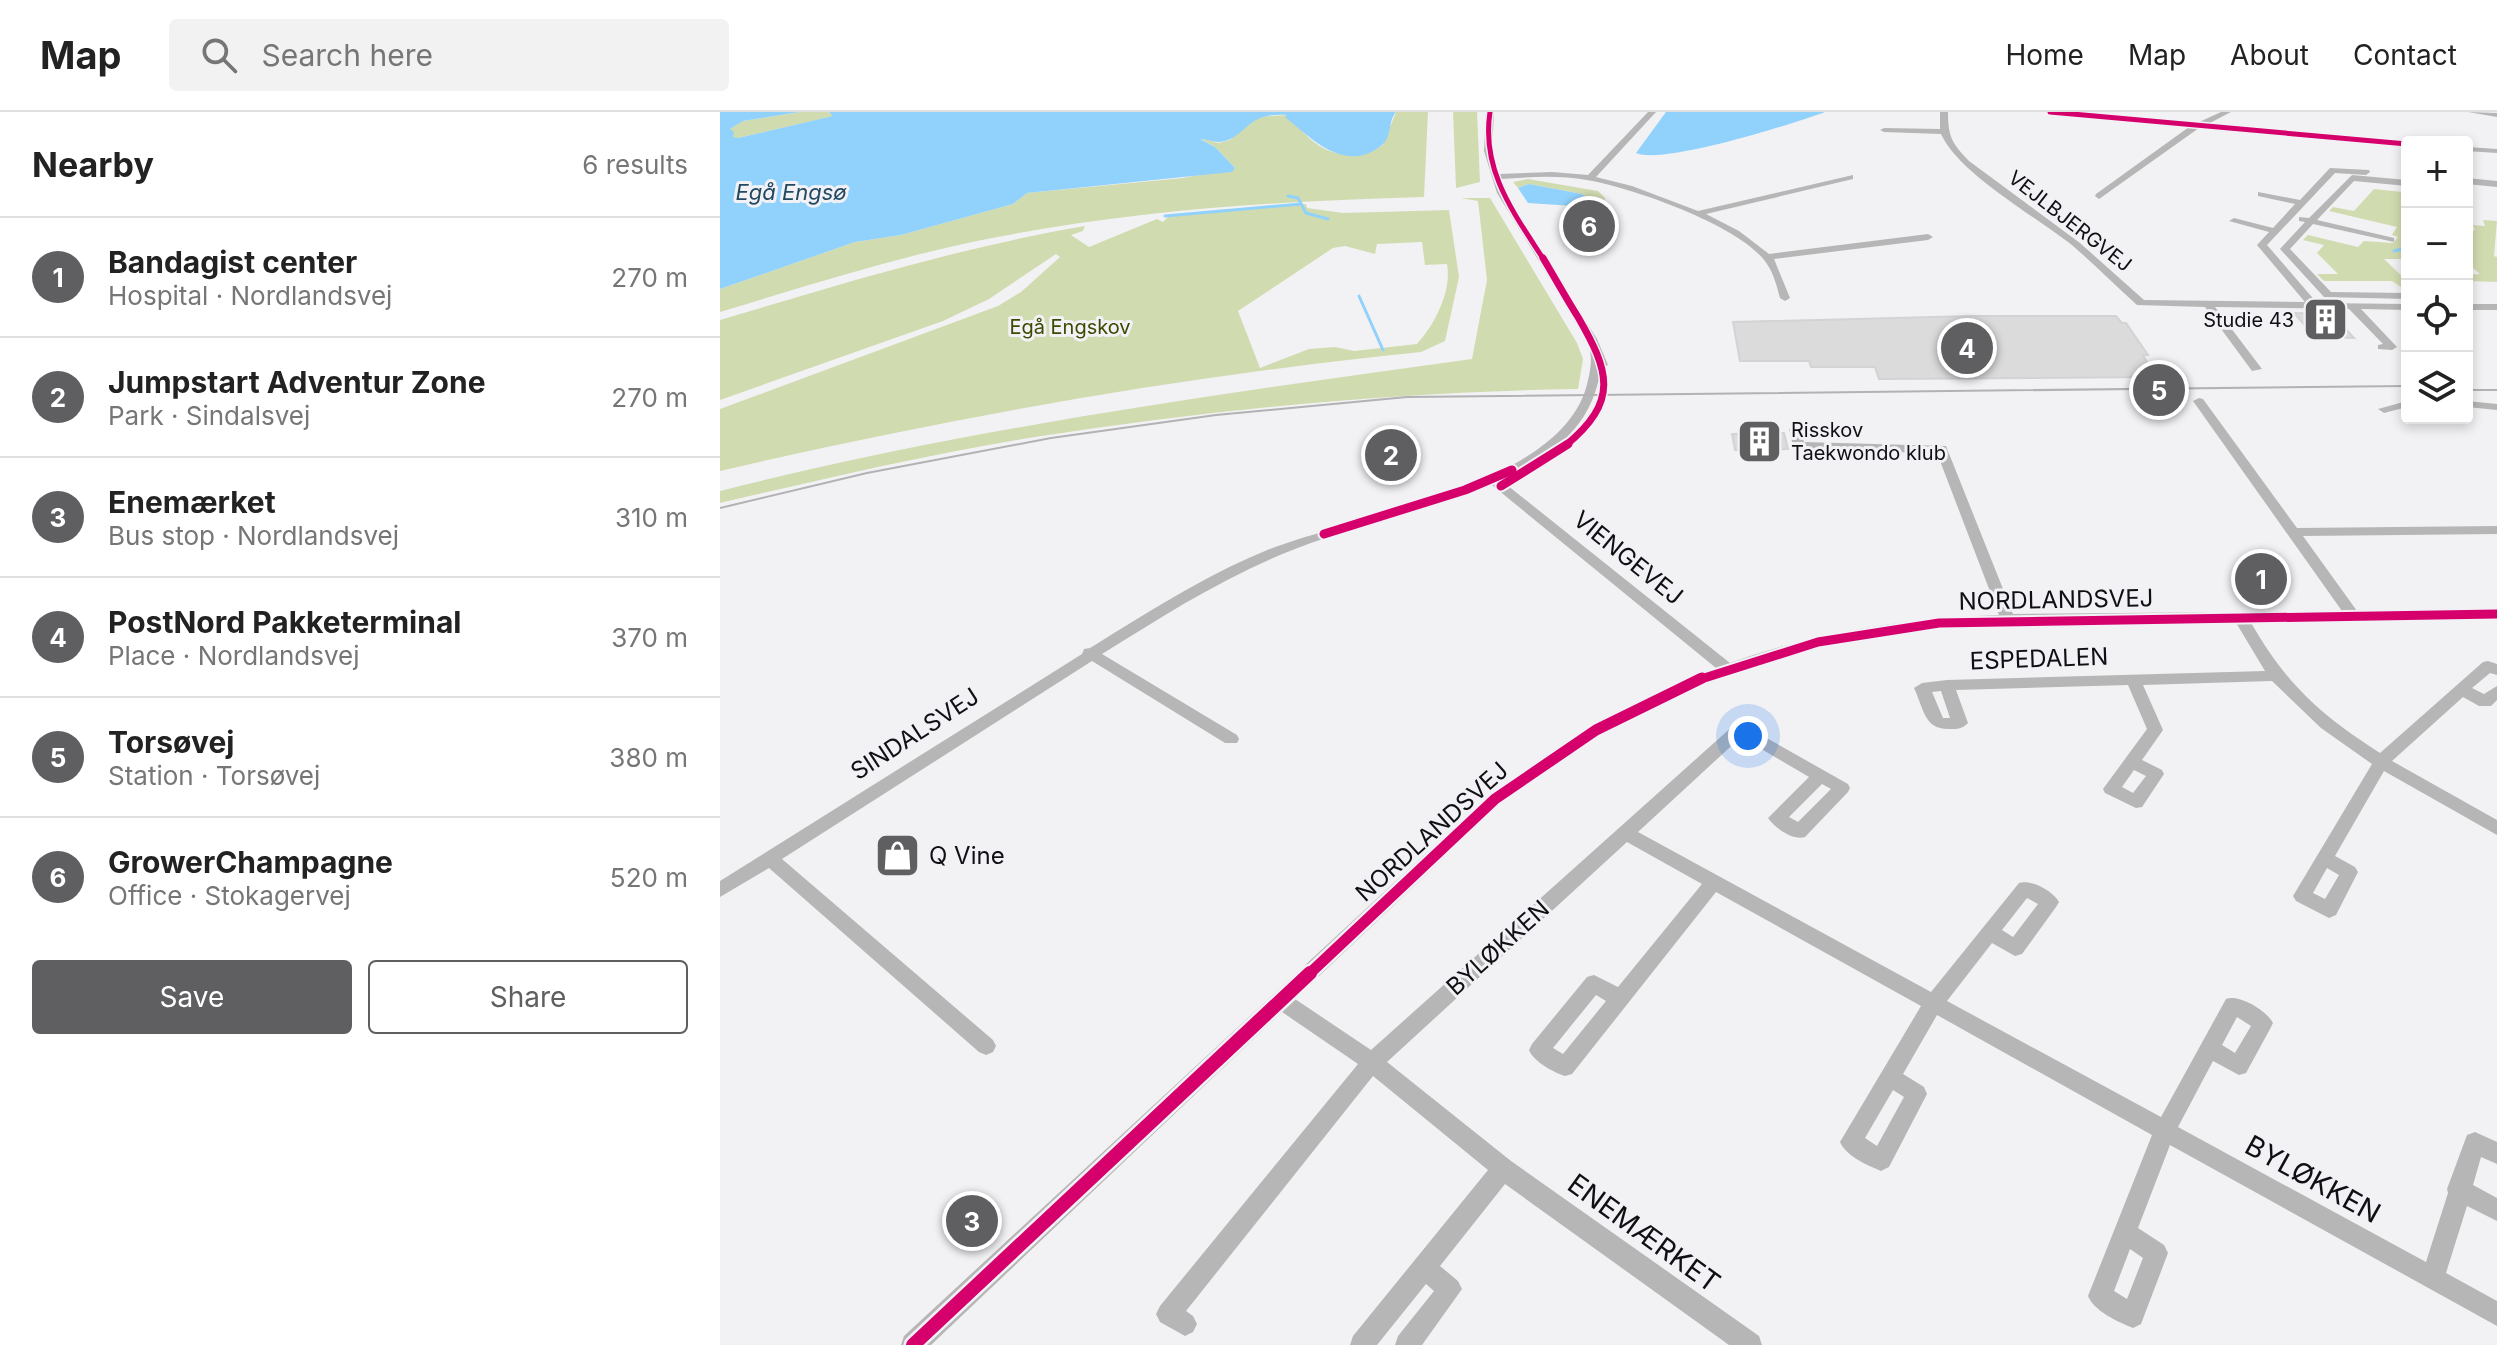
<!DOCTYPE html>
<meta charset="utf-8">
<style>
body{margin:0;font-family:Inter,sans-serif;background:#f2f2f2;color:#222}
.controls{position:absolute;right:24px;top:24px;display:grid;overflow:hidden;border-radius:8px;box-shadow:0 4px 12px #0003}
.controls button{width:72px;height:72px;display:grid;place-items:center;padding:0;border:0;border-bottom:2px solid #e0e0e0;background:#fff;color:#222;font:40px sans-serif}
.you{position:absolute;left:1028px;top:624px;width:28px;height:28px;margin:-20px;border:6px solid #fff;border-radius:50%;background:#1a73e8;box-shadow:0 0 0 12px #1a73e833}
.badge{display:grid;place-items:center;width:52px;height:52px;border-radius:50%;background:#5f5f61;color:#fff;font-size:26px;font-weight:700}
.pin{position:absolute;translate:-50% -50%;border:4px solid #fff;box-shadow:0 2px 8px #0006}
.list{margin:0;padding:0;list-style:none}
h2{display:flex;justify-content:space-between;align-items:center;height:104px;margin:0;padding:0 32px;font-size:34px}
h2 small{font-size:26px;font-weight:400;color:#767676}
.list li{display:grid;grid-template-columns:52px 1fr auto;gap:24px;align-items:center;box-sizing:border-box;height:120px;padding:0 32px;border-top:2px solid #e0e0e0}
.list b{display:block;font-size:30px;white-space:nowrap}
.list p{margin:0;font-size:26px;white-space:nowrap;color:#767676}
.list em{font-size:26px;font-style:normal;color:#767676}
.actions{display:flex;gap:16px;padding:24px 32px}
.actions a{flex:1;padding:18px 0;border:2px solid #5f5f61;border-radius:8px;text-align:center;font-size:28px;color:#5f5f61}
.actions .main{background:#5f5f61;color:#fff}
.icon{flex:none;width:44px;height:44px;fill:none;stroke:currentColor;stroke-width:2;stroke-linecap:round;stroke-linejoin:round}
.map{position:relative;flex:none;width:1777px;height:1233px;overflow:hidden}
header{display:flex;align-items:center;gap:48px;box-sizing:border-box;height:112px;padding:0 40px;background:#fff;border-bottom:2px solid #e0e0e0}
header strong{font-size:38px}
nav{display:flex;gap:44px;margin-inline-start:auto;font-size:28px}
.search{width:560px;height:72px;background:#f2f2f2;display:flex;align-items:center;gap:20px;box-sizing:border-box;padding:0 28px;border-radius:8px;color:#767676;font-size:30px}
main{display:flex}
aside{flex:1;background:#fff}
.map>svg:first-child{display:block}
.green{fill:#d1dbb0;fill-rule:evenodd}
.water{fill:#91d2fc}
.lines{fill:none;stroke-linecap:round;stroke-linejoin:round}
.stream{stroke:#91d2fc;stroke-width:3}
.building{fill:#dbdbdc;stroke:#d3d2d4;stroke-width:2}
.minor{fill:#b6b6b6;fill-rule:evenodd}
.tram{stroke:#b2b2b4;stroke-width:2}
.cycleway-far4-casing{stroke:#f1f1f6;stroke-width:8}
.cycleway-far3-casing{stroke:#f1f1f6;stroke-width:10}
.cycleway-far2-casing{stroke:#f1f1f6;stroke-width:13}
.cycleway-far1-casing{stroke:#f1f1f6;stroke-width:16}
.cycleway-casing{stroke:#f1f1f6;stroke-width:19}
.cycleway-far4{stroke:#d6006c;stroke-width:5}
.cycleway-far3{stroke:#d6006c;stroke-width:7}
.cycleway-far2{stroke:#d6006c;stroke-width:9}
.cycleway-far1{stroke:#d6006c;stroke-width:11}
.cycleway{stroke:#d6006c;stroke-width:14}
.labels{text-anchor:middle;stroke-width:6;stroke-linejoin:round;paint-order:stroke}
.far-street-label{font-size:20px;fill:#101012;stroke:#f1f1f6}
.far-poi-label{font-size:20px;fill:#101012;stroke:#f1f1f6;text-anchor:end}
.far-park-label{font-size:20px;fill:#3e4900;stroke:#f1f1f6}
.far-water-label{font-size:22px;font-style:italic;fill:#224961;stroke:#f1f1f6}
.street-label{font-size:24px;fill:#101012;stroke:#f1f1f6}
.poi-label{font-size:24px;fill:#101012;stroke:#f1f1f6;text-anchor:start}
.near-street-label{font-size:28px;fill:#101012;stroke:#f1f1f6}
</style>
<header>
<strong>Map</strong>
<div class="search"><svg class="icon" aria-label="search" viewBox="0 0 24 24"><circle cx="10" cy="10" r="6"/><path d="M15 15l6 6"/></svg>Search here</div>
<nav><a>Home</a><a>Map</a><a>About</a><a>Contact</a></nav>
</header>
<main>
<aside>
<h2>Nearby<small>6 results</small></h2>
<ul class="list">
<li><span class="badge">1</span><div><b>Bandagist center</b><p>Hospital · Nordlandsvej</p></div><em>270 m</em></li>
<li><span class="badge">2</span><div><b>Jumpstart Adventur Zone</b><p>Park · Sindalsvej</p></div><em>270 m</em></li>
<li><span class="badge">3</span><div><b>Enemærket</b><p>Bus stop · Nordlandsvej</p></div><em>310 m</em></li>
<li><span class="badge">4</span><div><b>PostNord Pakketerminal</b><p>Place · Nordlandsvej</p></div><em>370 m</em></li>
<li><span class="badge">5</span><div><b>Torsøvej</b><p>Station · Torsøvej</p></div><em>380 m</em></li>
<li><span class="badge">6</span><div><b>GrowerChampagne</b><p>Office · Stokagervej</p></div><em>520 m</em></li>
</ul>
<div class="actions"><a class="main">Save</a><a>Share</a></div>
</aside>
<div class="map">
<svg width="1777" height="1233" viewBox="0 0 1777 1233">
<rect width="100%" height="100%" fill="#f2f2f5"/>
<!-- green -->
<g class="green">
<path d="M80,0H109L114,4L18,26H13L10,17L23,9Z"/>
<path d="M676,0H708L704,85C553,89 402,99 252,130C167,148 83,175 0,200V177L135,130L181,123L293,92L307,81L463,66L515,56L495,35L479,26L499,31L510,28L535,5L568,3C597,39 618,53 663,33Z"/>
<path d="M733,0H757L760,70L736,76Z"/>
<path d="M808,67L878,79L885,86L883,92L854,94L865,91L862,82L809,72L798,76L793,70Z"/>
<path d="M1654,77L1682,80L1687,90V143L1681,144L1684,147H1664L1687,169V179L1672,169H1604L1597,162H1618L1597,141L1604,133L1583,128L1588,123L1638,135L1644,129L1673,131L1678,125L1672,123L1677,115L1609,99L1613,95L1634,99Z"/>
<path d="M741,86H770L857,231L863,247L858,277C676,280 495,297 315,325C209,342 104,367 0,391V379C248,316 499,282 752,247L767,168L758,89Z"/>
<path d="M586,92L587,96L623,101L729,98L739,165L725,229L701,240C464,264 232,305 0,359V297L278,194L301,180L340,145L336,142L269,187L223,209L0,288V208C121,172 241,135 365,114L363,119L351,123L369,135L437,107L443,110L450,103ZM702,130L705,153L727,152C732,179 715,212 697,232L634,239L615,235L589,237L540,256L518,199L613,136L625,134L655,142L657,132Z"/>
<path d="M1763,108L1777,109L1774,144L1777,145V170L1748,169L1747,163L1760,162L1747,151V118H1755L1753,113L1765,114Z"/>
</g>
<!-- water -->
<g class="water">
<path d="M0,0H80L23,9L10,17L14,20L13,25L18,26L113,4L109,0H676C668,9 672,25 662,33C626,62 594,29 565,5L567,3C527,0 527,23 505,29C496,32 488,27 480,27L495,35L515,56L512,60L307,81L293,92L181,123L135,130L0,177Z"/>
<path d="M946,0H1105C1072,12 944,53 916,41Z"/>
<path d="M809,72L862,82L868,88L854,94L808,91L798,76Z"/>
</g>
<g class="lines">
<!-- stream -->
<g class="stream">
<path d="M568,84L578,86L586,101L608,107"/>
<path d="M445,104L581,92"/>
<path d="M1674,139L1682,137"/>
<path d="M639,184L663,238"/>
</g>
</g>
<!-- building -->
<g class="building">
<path d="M1574,201L1612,202L1634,226L1595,225Z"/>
<path d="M1254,204H1396L1402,211H1406L1428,243H1423L1435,265L1159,267L1155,255H1091L1089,249H1020L1013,210Z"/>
<path d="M1064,321L1068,337L1015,338L1012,322Z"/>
</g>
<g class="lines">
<!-- minor -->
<g class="minor">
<path d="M766,0H774L772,39L779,62L832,60L868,63L928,0H936L876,65L912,74L978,99L1133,63V67L986,102L1019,119L1049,142L1208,122L1213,125L1208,128L1054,147L1070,186L1065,189L1060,186C1057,175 1054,162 1047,152C1023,114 910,75 867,68C839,63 809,65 781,67L785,81L877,227L888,253L881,256C872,316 833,342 782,369L1010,551C1096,520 1188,506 1279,503L1217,341L1079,338L1073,334L1069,317L1075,313L1081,317L1084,330L1226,334L1293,502L1622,499L1473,289L1479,286L1483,287L1577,416L1777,414V422L1583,424L1637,499L1777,497V507L1530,509C1566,572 1599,602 1660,641L1763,550L1768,549L1777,552V563L1770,561L1752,576L1764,582L1777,574V588L1771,594H1759L1743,585L1672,649L1777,708V723L1664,659L1615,744L1635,755L1638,760L1616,803L1609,806L1576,789L1573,784L1652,652L1601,616L1552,569L1423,573L1443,618L1422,648L1442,658L1444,662L1422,695L1416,696L1385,681L1383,677L1427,617L1408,573L1236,578L1248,611C1242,617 1238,617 1230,617C1204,618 1204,597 1194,576L1202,571L1227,568L1545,559L1515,509C1417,511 1317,506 1219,516C1060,531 905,588 781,691C757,712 734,736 711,758C666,801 620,844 575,887L651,938L1014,613L1020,611L1128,672L1130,676L1128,680L1085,725C1073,729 1055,716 1048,706L1089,665L1021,625L918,720L1211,880L1299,771C1311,767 1333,779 1339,790L1336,795L1302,842L1295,844L1272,831L1227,889L1441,1005L1506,887C1519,882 1547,899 1553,911L1550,917L1526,961L1519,963L1493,949L1458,1015L1706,1150L1728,1081L1727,1077L1747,1023L1755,1020L1777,1030V1052L1761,1045L1753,1073L1777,1086V1109L1747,1094L1726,1161L1777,1189V1214L1450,1033L1418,1116L1444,1133L1448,1141L1421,1212L1413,1216C1398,1210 1374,1199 1368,1184L1432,1023L1217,903L1183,962L1204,975L1207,982L1169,1055L1161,1059C1147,1053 1126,1044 1120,1030L1201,894L996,780L852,962L845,964C833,960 814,950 809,938L812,932L867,865L874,863L898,875L982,772L907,730L667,950L791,1049L1039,1224L1042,1233H1009L785,1072L720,1154L738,1169L742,1177L702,1233H675L678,1224L714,1179L706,1172L657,1233H630L633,1224L768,1058L653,964L466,1199L473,1204L477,1212L473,1220L465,1224L440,1210L436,1202L440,1194L638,952L562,900L211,1233H181L184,1224L769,683C840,631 913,585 996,556L772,373C708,399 639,412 575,437C505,464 445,503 382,542L517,623L519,627L517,631H505L372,549L62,747L273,928L276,934L273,940L266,943L259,940L49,756L0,785V769L362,542L364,537L370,536C427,501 482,465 545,439C633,403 847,375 868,268C872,252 872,242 867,227L777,81L764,39ZM1221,579L1230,606H1223L1212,580ZM1414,658L1426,664L1413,681L1402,675ZM1102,672L1111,677L1078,710L1069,705ZM1607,756L1619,763L1605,787L1593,781ZM1307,786L1318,792L1293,825L1282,818ZM876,883L886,889L843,942L833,936ZM1517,905L1531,914L1515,941L1502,933ZM1173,978L1184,985L1157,1034L1145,1026ZM1410,1137L1423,1146L1407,1187L1394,1179Z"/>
<path d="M1220,0H1228C1228,25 1232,31 1249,49L1360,131L1424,188L1585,190L1537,133L1549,120L1509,109L1514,106L1553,116L1575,92L1538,84V80L1580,88L1610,56L1649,58L1650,60L1646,63L1615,61L1547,133L1597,191L1687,192V198L1641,197L1677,235L1672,238L1658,237V233L1663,232L1629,197L1495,195L1542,257L1532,259L1485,195L1417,193C1396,174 1375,153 1353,134C1317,105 1239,62 1221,22L1164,20L1160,18L1164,16L1220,17Z"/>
<path d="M1326,0H1356L1477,11L1501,0H1511L1488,12L1689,30L1687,34L1479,16L1379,87L1375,84L1376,82L1469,15Z"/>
<path d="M1748,0L1777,1V5Z"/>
<path d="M1747,35L1777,37V41L1747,39Z"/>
<path d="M1632,63L1687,68V74L1634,69L1597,108L1674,126V130L1593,112L1570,137L1611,180L1687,181V187L1604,185L1560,137L1585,110L1579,109V105L1589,106Z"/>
<path d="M1747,66L1777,69V75L1747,72Z"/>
<path d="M1747,109L1752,112V119H1747Z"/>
<rect x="1747" y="192" width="30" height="6"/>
<path d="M1687,289V295L1664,301L1658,297Z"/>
<path d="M1747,289L1777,292V298L1747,295Z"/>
</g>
<!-- tram -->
<g class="tram">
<path d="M1747,278H1777"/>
<path d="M0,396L147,361L331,326L496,303L687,285L1687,274"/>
</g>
<defs>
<g id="cycleway-far4">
<path d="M770,0C761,59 794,101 824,148"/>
<path d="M1330,0L1687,32"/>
</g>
<path id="cycleway-far3" d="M823,146C835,166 846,186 858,205C889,259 900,289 845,334"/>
<g id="cycleway-far2">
<path d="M781,374L848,332"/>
<path d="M604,422L745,378L792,358"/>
<path d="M978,568L1098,530L1219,511L1777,502"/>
</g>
<path id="cycleway-far1" d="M588,863L775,687L876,618L982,566"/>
<path id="cycleway" d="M193,1233L590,861"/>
</defs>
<!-- cycleway-far4 casing -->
<use href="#cycleway-far4" class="cycleway-far4-casing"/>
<!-- cycleway-far3 casing -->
<use href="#cycleway-far3" class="cycleway-far3-casing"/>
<!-- cycleway-far2 casing -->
<use href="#cycleway-far2" class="cycleway-far2-casing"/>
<!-- cycleway-far1 casing -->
<use href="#cycleway-far1" class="cycleway-far1-casing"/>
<!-- cycleway casing -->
<use href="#cycleway" class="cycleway-casing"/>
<!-- cycleway-far4 -->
<use href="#cycleway-far4" class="cycleway-far4"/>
<!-- cycleway-far3 -->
<use href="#cycleway-far3" class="cycleway-far3"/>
<!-- cycleway-far2 -->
<use href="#cycleway-far2" class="cycleway-far2"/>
<!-- cycleway-far1 -->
<use href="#cycleway-far1" class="cycleway-far1"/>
<!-- cycleway -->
<use href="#cycleway" class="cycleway"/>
</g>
<!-- icons -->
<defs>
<symbol id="building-square" viewBox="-11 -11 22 22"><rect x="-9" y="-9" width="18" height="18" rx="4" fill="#5f5f61" stroke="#f1f1f6"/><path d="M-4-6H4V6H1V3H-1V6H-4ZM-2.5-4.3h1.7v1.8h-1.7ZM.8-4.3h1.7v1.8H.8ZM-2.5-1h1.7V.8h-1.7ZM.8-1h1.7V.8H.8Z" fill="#fff"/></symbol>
<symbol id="shop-square" viewBox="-11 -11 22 22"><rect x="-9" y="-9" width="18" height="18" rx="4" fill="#5f5f61" stroke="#f1f1f6"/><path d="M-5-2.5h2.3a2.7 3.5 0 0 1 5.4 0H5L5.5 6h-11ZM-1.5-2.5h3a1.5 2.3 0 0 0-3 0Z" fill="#fff"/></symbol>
</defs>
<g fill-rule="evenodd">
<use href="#building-square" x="1580" y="182" width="51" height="51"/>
<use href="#building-square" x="1014" y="304" width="51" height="51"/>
<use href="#shop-square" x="152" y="718" width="51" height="51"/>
</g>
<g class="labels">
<!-- far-street labels -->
<g class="far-street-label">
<text transform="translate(1350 109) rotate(38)" y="7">VEJLBJERGVEJ</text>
</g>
<!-- far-poi labels -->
<g class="far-poi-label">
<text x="1574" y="215">Studie 43</text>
<text x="1071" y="325" text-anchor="start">Risskov<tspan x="1071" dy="23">Taekwondo klub</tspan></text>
</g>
<!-- far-park labels -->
<g class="far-park-label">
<text x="350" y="222">Egå Engskov</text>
</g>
<!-- far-water labels -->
<g class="far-water-label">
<text x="71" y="88">Egå Engsø</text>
</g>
<!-- street labels -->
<g class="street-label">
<text transform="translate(908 446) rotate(39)" y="8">VIENGEVEJ</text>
<text transform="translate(1336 488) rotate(-1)" y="8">NORDLANDSVEJ</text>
<text transform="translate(1319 547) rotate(-2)" y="8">ESPEDALEN</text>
<text transform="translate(195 622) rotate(-33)" y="8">SINDALSVEJ</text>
<text transform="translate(712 720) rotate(-42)" y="8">NORDLANDSVEJ</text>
<text transform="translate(778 836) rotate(-42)" y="8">BYLØKKEN</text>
</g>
<!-- poi labels -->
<g class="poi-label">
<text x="209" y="752">Q Vine</text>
</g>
<!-- near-street labels -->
<g class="near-street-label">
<text transform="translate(1593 1067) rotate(29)" y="10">BYLØKKEN</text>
<text transform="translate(924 1121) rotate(36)" y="10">ENEMÆRKET</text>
</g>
</g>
</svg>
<div class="controls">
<button>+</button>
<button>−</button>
<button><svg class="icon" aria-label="locate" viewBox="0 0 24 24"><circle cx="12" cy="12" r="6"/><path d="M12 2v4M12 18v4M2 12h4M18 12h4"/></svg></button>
<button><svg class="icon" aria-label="layers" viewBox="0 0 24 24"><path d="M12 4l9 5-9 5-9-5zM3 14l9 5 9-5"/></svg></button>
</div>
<div class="you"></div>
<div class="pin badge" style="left:1541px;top:467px">1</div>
<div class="pin badge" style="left:671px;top:343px">2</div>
<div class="pin badge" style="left:252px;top:1109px">3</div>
<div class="pin badge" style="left:1247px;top:236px">4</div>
<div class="pin badge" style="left:1439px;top:278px">5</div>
<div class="pin badge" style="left:869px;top:114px">6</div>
</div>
</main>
